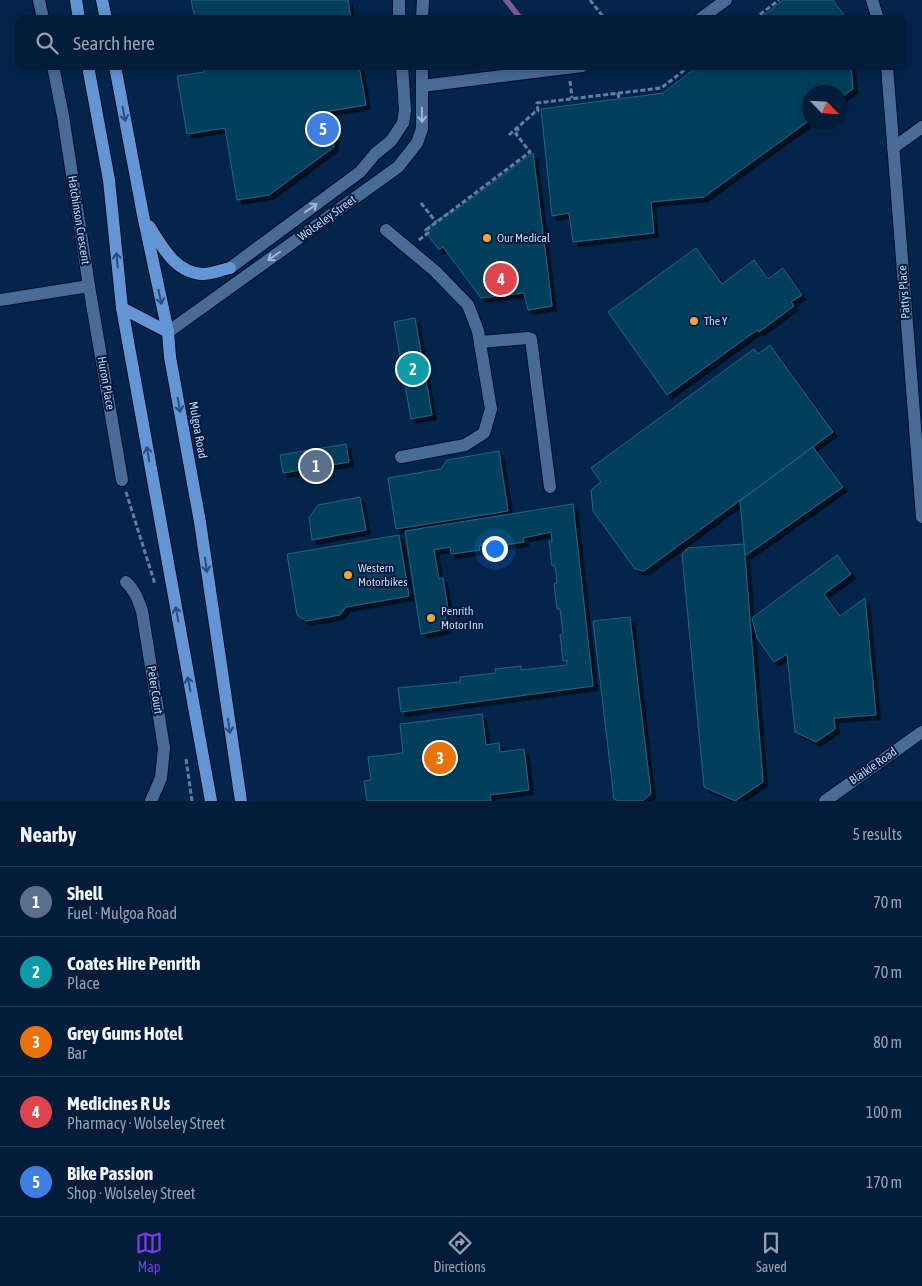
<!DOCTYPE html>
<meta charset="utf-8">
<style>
body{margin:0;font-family:"Asap Condensed",sans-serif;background:#102944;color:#f1f3f6}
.compass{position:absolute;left:802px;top:85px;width:45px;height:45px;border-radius:50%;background:#021c39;box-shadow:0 2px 12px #0003;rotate:115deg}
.you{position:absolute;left:494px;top:548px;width:18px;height:18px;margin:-12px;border:4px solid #fff;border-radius:50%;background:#1a73e8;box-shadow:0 0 0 8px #1a73e833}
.badge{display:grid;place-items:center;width:32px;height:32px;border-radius:50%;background:#7c3aed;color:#fff;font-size:16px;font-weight:700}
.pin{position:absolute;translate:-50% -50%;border:2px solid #fff;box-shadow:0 1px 5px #0006}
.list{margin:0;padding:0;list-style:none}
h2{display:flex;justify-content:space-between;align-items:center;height:65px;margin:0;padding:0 20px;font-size:21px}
h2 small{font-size:16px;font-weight:400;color:#96a1ae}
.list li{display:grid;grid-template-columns:32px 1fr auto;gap:15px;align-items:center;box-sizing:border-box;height:70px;padding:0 20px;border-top:1px solid #233a53}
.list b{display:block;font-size:19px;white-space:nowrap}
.list p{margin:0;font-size:16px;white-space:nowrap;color:#96a1ae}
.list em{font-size:16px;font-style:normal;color:#96a1ae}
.icon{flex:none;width:28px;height:28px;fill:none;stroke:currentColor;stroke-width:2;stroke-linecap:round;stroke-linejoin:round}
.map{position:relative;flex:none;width:922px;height:801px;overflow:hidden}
.search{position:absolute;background:#021c39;box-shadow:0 2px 12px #0003;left:15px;right:15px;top:15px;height:55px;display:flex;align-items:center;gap:12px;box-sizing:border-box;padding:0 18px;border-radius:10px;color:#96a1ae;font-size:19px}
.sheet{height:415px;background:#021c39}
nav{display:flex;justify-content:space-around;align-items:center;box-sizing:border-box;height:70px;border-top:1px solid #233a53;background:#021c39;font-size:14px;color:#96a1ae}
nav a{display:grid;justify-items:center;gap:2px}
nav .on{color:#7c3aed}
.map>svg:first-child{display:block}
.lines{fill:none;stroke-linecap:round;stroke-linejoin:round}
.stream{stroke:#805c90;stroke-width:5.5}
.building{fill:#05415c;stroke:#236282;filter:url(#shadow)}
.minor-casing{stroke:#000d2a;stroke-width:14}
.major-casing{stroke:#000d2a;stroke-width:14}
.path{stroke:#647e9e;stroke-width:3;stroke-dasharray:5 2.5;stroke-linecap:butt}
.minor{stroke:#486b98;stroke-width:12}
.major{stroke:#6496d5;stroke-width:12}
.oneway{stroke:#284c7c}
.oneway2{stroke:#9fb7d6}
.poi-dot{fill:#eda83b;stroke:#001b40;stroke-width:2}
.labels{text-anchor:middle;stroke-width:4;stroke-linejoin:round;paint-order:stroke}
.street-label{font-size:12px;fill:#c4d7f0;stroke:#001b40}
.poi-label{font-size:12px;fill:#c4d7f0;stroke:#001b40;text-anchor:start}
</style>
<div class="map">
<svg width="922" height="801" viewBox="0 0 922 801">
<defs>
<filter id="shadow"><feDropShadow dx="4.5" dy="4.5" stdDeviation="0" flood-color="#0009"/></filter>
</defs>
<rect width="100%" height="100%" fill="#03254c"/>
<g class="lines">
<!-- stream -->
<path class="stream" d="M506,0L521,19"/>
</g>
<!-- building -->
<g class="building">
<path d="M191,0H348L351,19H195Z"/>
<path d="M783,0H833L847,19H759Z"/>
<path d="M203,66H359L366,105L329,111L334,147L269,195L237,200L225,128L187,134L177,76L204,72Z"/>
<path d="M698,66H851L853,89L840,98V92H810V120L704,197L651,202L654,233L573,242L569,213L552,216L541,109L663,93Z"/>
<path d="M533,153L552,306L528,310L524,293L481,298L443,247L439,250L424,230L449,212L451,214Z"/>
<path d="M696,248L722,284L754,260L768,279L783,268L802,295L791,302L794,306L759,332L757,330L667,395L608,312Z"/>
<path d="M415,318L432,415L411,419L394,322Z"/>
<path d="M770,345L833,432L644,571L635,569L593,511L591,490L601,482L591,468L754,349L758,354Z"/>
<path d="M346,444L349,462L283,473L280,455Z"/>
<path d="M813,447L843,487L745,556L740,501Z"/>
<path d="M499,451L508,511L396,529L388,478L441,469L447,460Z"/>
<path d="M360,497L366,530L312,540L309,518L318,505Z"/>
<path d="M573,504L593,686L401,712L398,688L460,682V677L496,673L495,669L521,666V670L567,665V660L563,661L560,635L563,634L560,609H557L554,584L557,583L555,565L552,566L549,541H552L551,532L523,538L524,542L493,547L492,543L479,546L480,550L451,554L450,547L434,550L439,579L443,578L448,609L444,610L447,629L421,634L405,531Z"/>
<path d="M399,535L409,596L346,607L340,615L306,621L297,615L287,554Z"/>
<path d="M744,544L763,782L735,801L704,787L682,554L688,548Z"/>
<path d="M837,555L851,574L824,594L840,616L865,598L876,715L834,718L835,729L816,742L795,732L787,654L774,662L757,638L752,618Z"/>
<path d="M630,617L651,794L642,801H619L614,799L593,621Z"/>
<path d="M482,714L486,745L499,743L500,752L524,749L529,790L490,795L491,801H367L364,781L371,780L368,757L403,753L400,724Z"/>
</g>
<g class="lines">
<defs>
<g id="minor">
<path d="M39,0L43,19"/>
<path d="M399,0V19"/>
<path d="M872,0L878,19"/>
<path d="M422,19L423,0"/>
<path d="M700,19L726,0"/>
<path d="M53,66L63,116L89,286L122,480"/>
<path d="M887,66L922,517"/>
<path d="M422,86L582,66"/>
<path d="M893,148L922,127"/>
<path d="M386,230L435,271L468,305L478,331L491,409L484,433L465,445L401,457"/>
<path d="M230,268L360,172L375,154L391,141L403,123L405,110L402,66"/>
<path d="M0,300L89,286"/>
<path d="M168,332L398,167L417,143L422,129V66"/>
<path d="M480,342L528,338L531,339L550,487"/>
<path d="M126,582C135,590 138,600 142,611L164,748L161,778L151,801"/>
<path d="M825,801L922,732"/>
</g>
<g id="major">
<path d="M76,0L79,19"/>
<path d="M102,0L106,19"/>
<path d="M88,66L109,180L122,308L211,801"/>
<path d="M115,66L143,215L168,332L170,357L200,522L241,801"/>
<path d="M149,226C162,246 175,273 203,274C211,274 221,270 230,268"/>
<path d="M122,308L168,332"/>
</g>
</defs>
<!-- minor casing -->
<use href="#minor" class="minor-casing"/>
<!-- major casing -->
<use href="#major" class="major-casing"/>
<!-- path -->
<g class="path">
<path d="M590,0L605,19"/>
<path d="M754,19L779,0"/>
<path d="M570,81L572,98"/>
<path d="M618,93L619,99"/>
<path d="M509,135L535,112L538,111L537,103L661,88L690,66"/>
<path d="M421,203L436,222"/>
<path d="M419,240L428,233L426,230L530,152L516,134L519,131L516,127"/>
<path d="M126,492L155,584"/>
<path d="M186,759L192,801"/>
</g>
<!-- minor -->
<use href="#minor" class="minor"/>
<!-- major -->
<use href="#major" class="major"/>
</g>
<!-- one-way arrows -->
<defs><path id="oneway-shaft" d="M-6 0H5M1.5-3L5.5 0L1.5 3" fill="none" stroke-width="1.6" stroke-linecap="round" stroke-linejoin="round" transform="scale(1.25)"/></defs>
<g class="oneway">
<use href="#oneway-shaft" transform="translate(124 114) rotate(79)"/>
<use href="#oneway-shaft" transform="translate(117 260) rotate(-96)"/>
<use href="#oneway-shaft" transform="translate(160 297) rotate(78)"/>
<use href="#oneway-shaft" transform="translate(179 405) rotate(80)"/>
<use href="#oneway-shaft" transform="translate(148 454) rotate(-100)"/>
<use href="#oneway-shaft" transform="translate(206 565) rotate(82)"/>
<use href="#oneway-shaft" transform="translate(177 614) rotate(-100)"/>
<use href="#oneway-shaft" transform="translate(189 684) rotate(-101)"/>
<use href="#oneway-shaft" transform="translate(229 726) rotate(82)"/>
</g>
<g class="oneway2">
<use href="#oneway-shaft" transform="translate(422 115) rotate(89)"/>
<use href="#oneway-shaft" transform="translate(311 208) rotate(-36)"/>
<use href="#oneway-shaft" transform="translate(274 256) rotate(145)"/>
</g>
<!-- markers -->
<g class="poi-dot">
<circle cx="487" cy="238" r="5"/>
<circle cx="694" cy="321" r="5"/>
<circle cx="348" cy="575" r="5"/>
<circle cx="431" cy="618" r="5"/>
</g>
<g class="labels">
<!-- street labels -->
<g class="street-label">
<text transform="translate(327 218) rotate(-36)" y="4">Wolseley Street</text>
<text transform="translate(79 220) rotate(81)" y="4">Hatchinson Crescent</text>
<text transform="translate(904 292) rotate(-94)" y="4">Pattys Place</text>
<text transform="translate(106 383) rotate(80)" y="4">Huron Place</text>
<text transform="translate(198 430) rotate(80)" y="4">Mulgoa Road</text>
<text transform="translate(155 690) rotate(81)" y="4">Peter Court</text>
<text transform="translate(873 766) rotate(-35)" y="4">Blaikie Road</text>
</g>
<!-- poi labels -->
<g class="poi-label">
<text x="497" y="242">Our Medical</text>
<text x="704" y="325">The Y</text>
<text x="358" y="572">Western<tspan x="358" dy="14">Motorbikes</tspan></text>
<text x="441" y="615">Penrith<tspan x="441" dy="14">Motor Inn</tspan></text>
</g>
</g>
</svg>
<svg class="compass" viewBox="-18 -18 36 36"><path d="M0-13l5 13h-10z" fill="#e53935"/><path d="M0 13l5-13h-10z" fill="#96a1ae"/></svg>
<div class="you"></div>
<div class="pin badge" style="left:316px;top:466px;background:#5c6f8a">1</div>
<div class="pin badge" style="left:413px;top:369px;background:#0f9aa8">2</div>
<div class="pin badge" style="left:440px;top:758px;background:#e8710a">3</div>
<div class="pin badge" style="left:501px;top:279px;background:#e0444e">4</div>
<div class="pin badge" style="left:323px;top:129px;background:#3f7fe0">5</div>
<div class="search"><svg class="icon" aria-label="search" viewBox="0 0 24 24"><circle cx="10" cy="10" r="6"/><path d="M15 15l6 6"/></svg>Search here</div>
</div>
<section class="sheet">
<h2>Nearby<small>5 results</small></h2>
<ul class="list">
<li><span class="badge" style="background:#5c6f8a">1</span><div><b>Shell</b><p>Fuel · Mulgoa Road</p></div><em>70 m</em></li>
<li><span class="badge" style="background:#0f9aa8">2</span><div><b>Coates Hire Penrith</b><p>Place</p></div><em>70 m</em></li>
<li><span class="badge" style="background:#e8710a">3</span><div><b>Grey Gums Hotel</b><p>Bar</p></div><em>80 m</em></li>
<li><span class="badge" style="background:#e0444e">4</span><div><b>Medicines R Us</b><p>Pharmacy · Wolseley Street</p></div><em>100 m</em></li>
<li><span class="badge" style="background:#3f7fe0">5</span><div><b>Bike Passion</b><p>Shop · Wolseley Street</p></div><em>170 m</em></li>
</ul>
</section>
<nav>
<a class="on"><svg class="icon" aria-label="map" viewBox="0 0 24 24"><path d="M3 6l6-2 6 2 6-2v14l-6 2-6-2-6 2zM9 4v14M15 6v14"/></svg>Map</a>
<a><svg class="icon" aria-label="directions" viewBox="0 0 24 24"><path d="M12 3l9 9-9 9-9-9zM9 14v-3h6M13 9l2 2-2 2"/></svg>Directions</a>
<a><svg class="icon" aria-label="saved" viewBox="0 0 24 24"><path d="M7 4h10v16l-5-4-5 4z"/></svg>Saved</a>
</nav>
